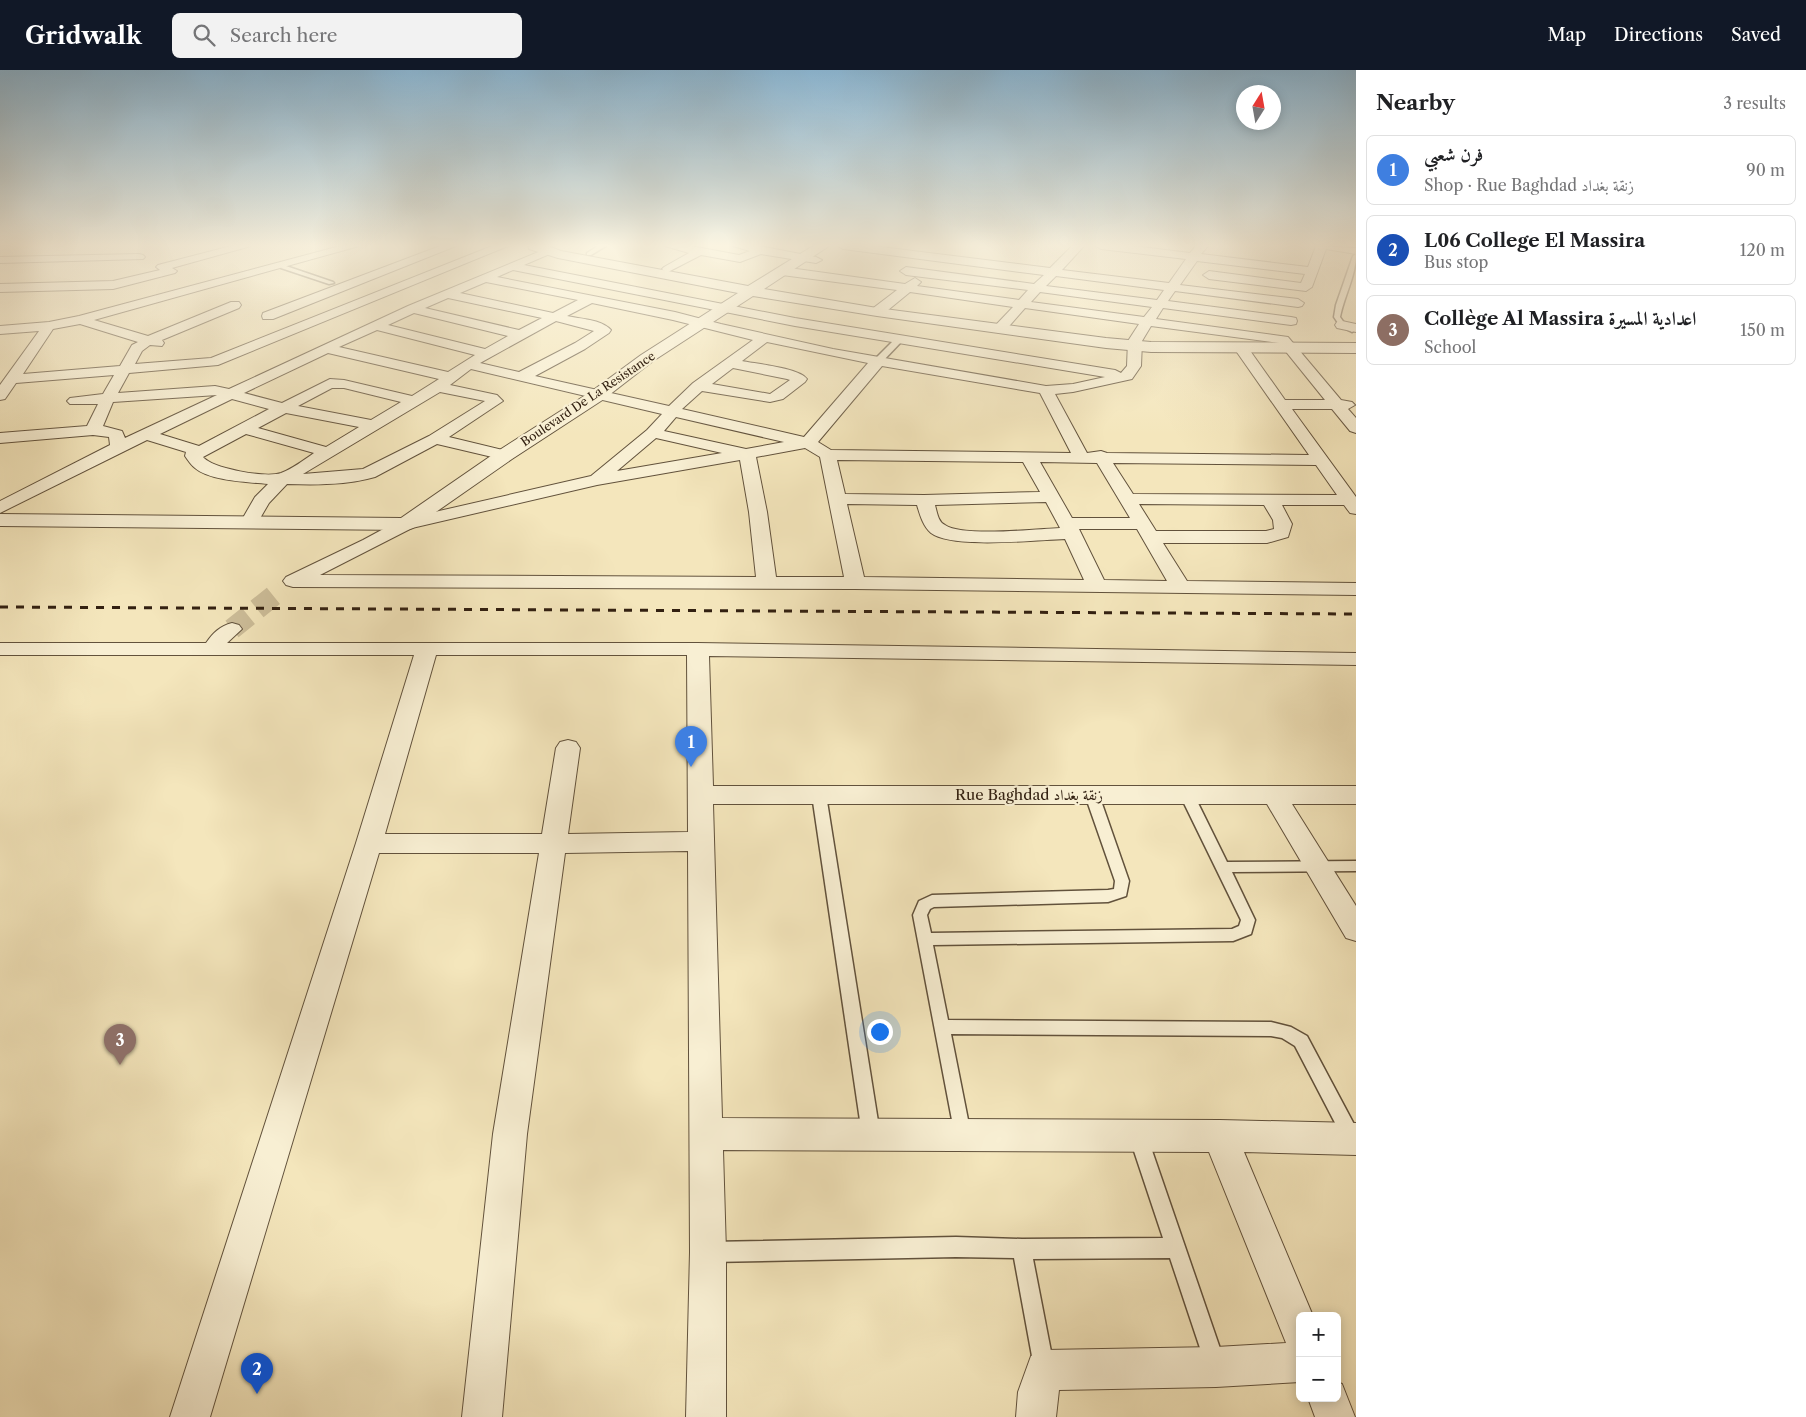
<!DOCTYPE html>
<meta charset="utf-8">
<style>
body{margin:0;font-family:"Libre Caslon Text",Amiri,serif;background:#f2f2f2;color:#202124}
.controls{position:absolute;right:15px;bottom:15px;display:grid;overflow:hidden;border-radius:8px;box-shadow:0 2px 12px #0003}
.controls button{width:45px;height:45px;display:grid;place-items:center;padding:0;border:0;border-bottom:1px solid #e0e0e0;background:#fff;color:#202124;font:25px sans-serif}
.compass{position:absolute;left:1236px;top:15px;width:45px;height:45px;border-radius:50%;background:#fff;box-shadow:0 2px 12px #0003;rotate:11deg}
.you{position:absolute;left:879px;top:961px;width:18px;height:18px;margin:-12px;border:4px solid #fff;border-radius:50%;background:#1a73e8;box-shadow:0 0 0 8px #1a73e833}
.badge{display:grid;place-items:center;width:32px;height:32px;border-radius:50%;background:#111827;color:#fff;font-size:16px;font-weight:700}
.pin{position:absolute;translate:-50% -41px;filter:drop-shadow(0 1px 2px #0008)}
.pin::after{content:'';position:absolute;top:26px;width:18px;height:15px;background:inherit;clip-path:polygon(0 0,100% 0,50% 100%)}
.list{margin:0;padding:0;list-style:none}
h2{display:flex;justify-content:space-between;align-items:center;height:65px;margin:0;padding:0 20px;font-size:21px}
h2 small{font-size:16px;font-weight:400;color:#757577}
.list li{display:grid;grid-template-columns:32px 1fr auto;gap:15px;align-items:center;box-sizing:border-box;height:70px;margin:0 10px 10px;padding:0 10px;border:1px solid #e0e0e0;border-radius:8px}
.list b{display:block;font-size:19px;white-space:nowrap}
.list p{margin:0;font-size:16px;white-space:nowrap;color:#757577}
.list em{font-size:16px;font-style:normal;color:#757577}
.icon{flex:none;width:28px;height:28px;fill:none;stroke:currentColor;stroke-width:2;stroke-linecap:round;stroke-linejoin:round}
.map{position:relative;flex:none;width:1356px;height:1347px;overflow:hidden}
header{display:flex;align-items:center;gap:30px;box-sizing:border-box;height:70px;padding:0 25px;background:#111827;color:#fff}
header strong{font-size:24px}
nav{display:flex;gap:28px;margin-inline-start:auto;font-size:18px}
.search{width:350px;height:45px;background:#f2f2f2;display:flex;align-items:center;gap:12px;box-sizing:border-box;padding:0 18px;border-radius:8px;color:#757577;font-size:19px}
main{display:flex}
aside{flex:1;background:#fff}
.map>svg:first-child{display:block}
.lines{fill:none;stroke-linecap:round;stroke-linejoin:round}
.minor-tunnel{stroke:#cdbe9a;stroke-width:21;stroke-dasharray:21 11;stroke-linecap:butt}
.service-casing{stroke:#62523c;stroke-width:3}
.minor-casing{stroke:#62523c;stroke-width:2}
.tertiary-casing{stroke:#62523c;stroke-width:2}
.service{fill:#f8efd3;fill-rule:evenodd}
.minor{fill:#f8efd3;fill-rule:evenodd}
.tertiary{fill:#f8efd3;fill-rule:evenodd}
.rail{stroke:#322011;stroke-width:3;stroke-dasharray:8 8;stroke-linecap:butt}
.labels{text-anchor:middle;stroke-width:4.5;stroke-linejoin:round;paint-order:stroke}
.far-street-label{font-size:12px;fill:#322011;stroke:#f8efd3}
.street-label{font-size:15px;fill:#322011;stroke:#f8efd3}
</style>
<header>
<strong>Gridwalk</strong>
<div class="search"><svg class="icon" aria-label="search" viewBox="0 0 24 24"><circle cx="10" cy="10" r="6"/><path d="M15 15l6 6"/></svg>Search here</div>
<nav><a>Map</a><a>Directions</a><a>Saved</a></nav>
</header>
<main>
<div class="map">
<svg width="1356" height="1347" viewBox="0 0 1356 1347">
<rect width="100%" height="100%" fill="#f4e6bc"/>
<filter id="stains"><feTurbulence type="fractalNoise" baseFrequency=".004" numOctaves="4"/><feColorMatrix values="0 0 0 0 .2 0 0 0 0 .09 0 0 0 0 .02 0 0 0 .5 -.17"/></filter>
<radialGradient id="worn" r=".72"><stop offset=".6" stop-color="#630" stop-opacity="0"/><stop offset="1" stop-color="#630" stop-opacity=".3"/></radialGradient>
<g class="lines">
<!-- minor-tunnel -->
<path class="minor-tunnel" d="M232,559L282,519"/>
<defs>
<g id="service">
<path d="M598,176H606L591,185H587V183Z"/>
<path d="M1356,184C1356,206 1344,226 1340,247L1345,254L1354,259L1355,260L1352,262L1340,256L1334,247L1336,235L1353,186Z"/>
<path d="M283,195L333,212L334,213L329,214L281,198Z"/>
<path d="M896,268L903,270L881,293H875V289Z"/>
<path d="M819,720L824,722L826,725L880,1064L877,1070L871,1072L865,1070L862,1064L812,725L814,722Z"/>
<path d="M1092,720L1097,722L1099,725L1129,811L1126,826L1108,832L934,837L930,839L927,845L931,863L1232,859L1239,856L1241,850L1180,725L1182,722H1192L1194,725L1227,792L1356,791V801L1232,802L1255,850L1251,864L1233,871L933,875L948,950L1271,952L1291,957L1307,966L1356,1058V1072L1351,1074L1345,1072L1295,976L1282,968L1271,966L951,964L971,1065L968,1071L962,1073L956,1071L913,845L919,831L932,825L1108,820L1114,819L1115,811L1085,725L1087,722Z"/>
<path d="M1138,1058L1144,1060L1147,1066L1225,1293L1222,1300L1215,1303L1208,1300L1205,1293L1170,1188L1033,1189L1054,1297L1051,1304L1044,1307L1037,1304L1034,1297L1014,1188L956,1187L710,1192L703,1189L700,1182L703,1175L710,1172L956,1167L1022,1169L1163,1168L1129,1066L1132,1060Z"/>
</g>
<g id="minor">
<path d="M231,176H251L172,198L177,201L175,203L113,219L0,222V214L113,211L160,200L156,197L158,195Z"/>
<path d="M340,176H359L94,250L148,266L231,232H239L241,235L239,238L162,270L164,273L162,276L150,275L142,281L135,294L211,288L492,176H508L218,295L129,303L118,323L215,316L229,319L408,236L548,178L554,181L552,183L524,195L795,248L1115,300L1121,303L1127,296L1128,271L1139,254L1025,238L1004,262L999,263L992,259L1013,237L910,222L882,245H872L871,242L872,239L897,220L782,205L776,201L782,197L905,214L915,208L921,212L917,216L1019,230L1028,220L906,205L900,201L906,197L1034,214L1044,205L843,179L838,176H873L1050,198L1072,176H1084L1062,200L1169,213L1186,189L1101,179L1096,176H1133L1190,183L1196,176H1208L1201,184L1308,197L1316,176L1356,178V184L1326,179L1312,217L1306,221L1209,209L1203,205L1209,201L1301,213L1305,204L1197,191L1180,215L1298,229L1304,233L1302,236L1298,237L1175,221L1168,231L1291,247L1296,248L1297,251L1296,254L1291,255L1163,238L1156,249L1288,267L1341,330L1352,332L1355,335L1348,339L1356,348V363L1350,361L1332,339H1292L1356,427V444L1350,443L1344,435H1282L1292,454L1288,467L1267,473H1163L1187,511L1356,513V525L855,519L293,517L286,515L283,511L286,507L363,470L400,450L591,406L647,360L662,344L471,299L450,315L497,325L503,331L449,367L511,382L513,385L511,388L505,390L437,374L375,407C347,415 316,415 287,414L269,433L255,457L249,458L243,457L240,453L255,427L268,414C248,412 210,411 195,398C191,395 188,390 185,386L186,382L147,370L0,443V431L110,375L109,367L93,365L0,373V363L87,356L98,334H70L67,331L70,328L103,324L114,305L16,313L5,329L0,330V315L39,261L0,264V256L49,252L79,246ZM513,200L795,256L1105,307L1073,314L1046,316L833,279L721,254L675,242L497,207ZM1056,206L1164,220L1157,230L1046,216ZM486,212L578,230L553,243L460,223ZM1040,222L1152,237L1144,247L1031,232ZM448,228L542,248L519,260L425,238ZM592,233L673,250L753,270L693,313L669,336L535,306L585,279L609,263L611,260C601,249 580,249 567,246ZM414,243L508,266L485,279L388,255ZM556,251L594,261L575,273L519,302L480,293ZM80,254L138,272L132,275L120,296L23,304L53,259ZM1151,256L1279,273L1325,330H1285L1246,275H1236L1234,278L1309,385L1107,383L1101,381L1087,383L1055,324L1073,322L1132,309L1141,296L1142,271ZM377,260L475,285L448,302L339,277ZM767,272L868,293L804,367L682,339L702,321L770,332L783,329L805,312L807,309C799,298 757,294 742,291ZM328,283L439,309L412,326L344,310L330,309L282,333L244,323ZM882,296L1040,323L1071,383L831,380L818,372ZM733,298L787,309L790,310L770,324L712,314ZM332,318H344L401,332L371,350L298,336ZM440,322L485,331L429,366L363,399L303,404ZM217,325L125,368L122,361L103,356L113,332ZM232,329L269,339L199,376L160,364ZM286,343L359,357L326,377L258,358ZM676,347L784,372L746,379L664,361ZM246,364L314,383C304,390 292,399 281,403C266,408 213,399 203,387ZM656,368L722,383L617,401ZM805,378L820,387L844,507H776L767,442L756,387ZM740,390L749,442L756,507L320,505L412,458L597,415ZM837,390L1023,392L1040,422L924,425L845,424ZM1040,392L1097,393L1130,448H1072ZM1113,393L1316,395L1337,425L1133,424ZM1046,432L1060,458C1037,459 962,467 945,455C938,452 937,442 935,435ZM847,434L917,435C920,445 923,456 931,463C952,479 1037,470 1065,469L1084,510L864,507ZM1139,434L1264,435L1273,450L1274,459L1266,461H1156ZM1079,459H1137L1167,511L1104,510Z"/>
<path d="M440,176H456L273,249H263L262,246L263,243Z"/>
<path d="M665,176H691L739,185L750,181L733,176H759L816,187L822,190L816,193L761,184L740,192L701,185L668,202L664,201L662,199L664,197L689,183Z"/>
<path d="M139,184L143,185L145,187L143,189L0,193V187Z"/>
<path d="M1342,251L1356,254V262L1337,258L1335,255L1337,252Z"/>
<path d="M232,553L239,555L242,559L227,573H698L1356,583V595L709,586L713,716H1356V734H1292L1356,836V871L1346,868L1267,734H713L722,1048L1220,1050L1356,1053V1085L1244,1082L1313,1246H1300V1312L1216,1317L1059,1320L1056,1347H1016L1018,1322L1031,1286L1045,1280L1216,1277L1286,1273L1209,1082L723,1080L726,1182V1347H686L690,1182L688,781L565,783L527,1064L502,1347H462L493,1064L539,783H379L210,1347H170L356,773L414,585H0V573H206C213,563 220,556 232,553ZM436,585H687L688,762L568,764L580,678L576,672L568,670L560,672L556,678L542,764H385Z"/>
<path d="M1337,1312L1342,1314L1355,1347H1315L1308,1328H1337Z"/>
</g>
<path id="tertiary" d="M528,176H548L561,181L748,216L813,176H829L764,219L877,238L1106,268L1151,272L1356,273V283L1151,282L1106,278L877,246L753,226L653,291L604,329L512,389L413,458L406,460L0,456V444L401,448L498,381L592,321L641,285L738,223L558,188L529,179Z"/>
</defs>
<!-- service casing -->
<use href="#service" class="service-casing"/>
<!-- minor casing -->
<use href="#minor" class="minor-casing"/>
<!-- tertiary casing -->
<use href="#tertiary" class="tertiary-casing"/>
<!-- service -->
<use href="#service" class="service"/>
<!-- minor -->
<use href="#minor" class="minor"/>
<!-- tertiary -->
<use href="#tertiary" class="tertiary"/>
<!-- rail -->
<path class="rail" d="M0,537L1356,544"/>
</g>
<!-- sky -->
<linearGradient id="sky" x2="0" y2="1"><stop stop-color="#8bb8d6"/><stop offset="0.48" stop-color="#faf4e1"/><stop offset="1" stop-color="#faf4e1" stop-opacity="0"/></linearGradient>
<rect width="1356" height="365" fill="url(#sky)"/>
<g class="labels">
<!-- far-street labels -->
<g class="far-street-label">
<text transform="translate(588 329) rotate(-34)" y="4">Boulevard De La Resistance</text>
</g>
<!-- street labels -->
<g class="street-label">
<text x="1029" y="730">Rue Baghdad زنقة بغداد</text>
</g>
</g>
<rect width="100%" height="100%" filter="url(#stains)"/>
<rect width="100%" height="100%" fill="url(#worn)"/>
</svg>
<div class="controls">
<button>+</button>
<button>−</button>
</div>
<svg class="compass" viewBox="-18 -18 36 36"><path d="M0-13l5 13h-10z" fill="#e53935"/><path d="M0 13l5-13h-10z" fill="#757577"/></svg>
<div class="you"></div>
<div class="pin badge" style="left:691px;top:697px;background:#3f7fe0">1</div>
<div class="pin badge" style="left:257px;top:1324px;background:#1a4fb4">2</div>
<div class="pin badge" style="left:120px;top:995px;background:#8d6e63">3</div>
</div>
<aside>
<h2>Nearby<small>3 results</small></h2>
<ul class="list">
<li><span class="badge" style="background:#3f7fe0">1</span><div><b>فرن شعبي</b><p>Shop · Rue Baghdad زنقة بغداد</p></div><em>90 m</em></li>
<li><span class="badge" style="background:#1a4fb4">2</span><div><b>L06 College El Massira</b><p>Bus stop</p></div><em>120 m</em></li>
<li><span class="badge" style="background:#8d6e63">3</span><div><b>Collège Al Massira اعدادية المسيرة</b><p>School</p></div><em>150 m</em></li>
</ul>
</aside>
</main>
